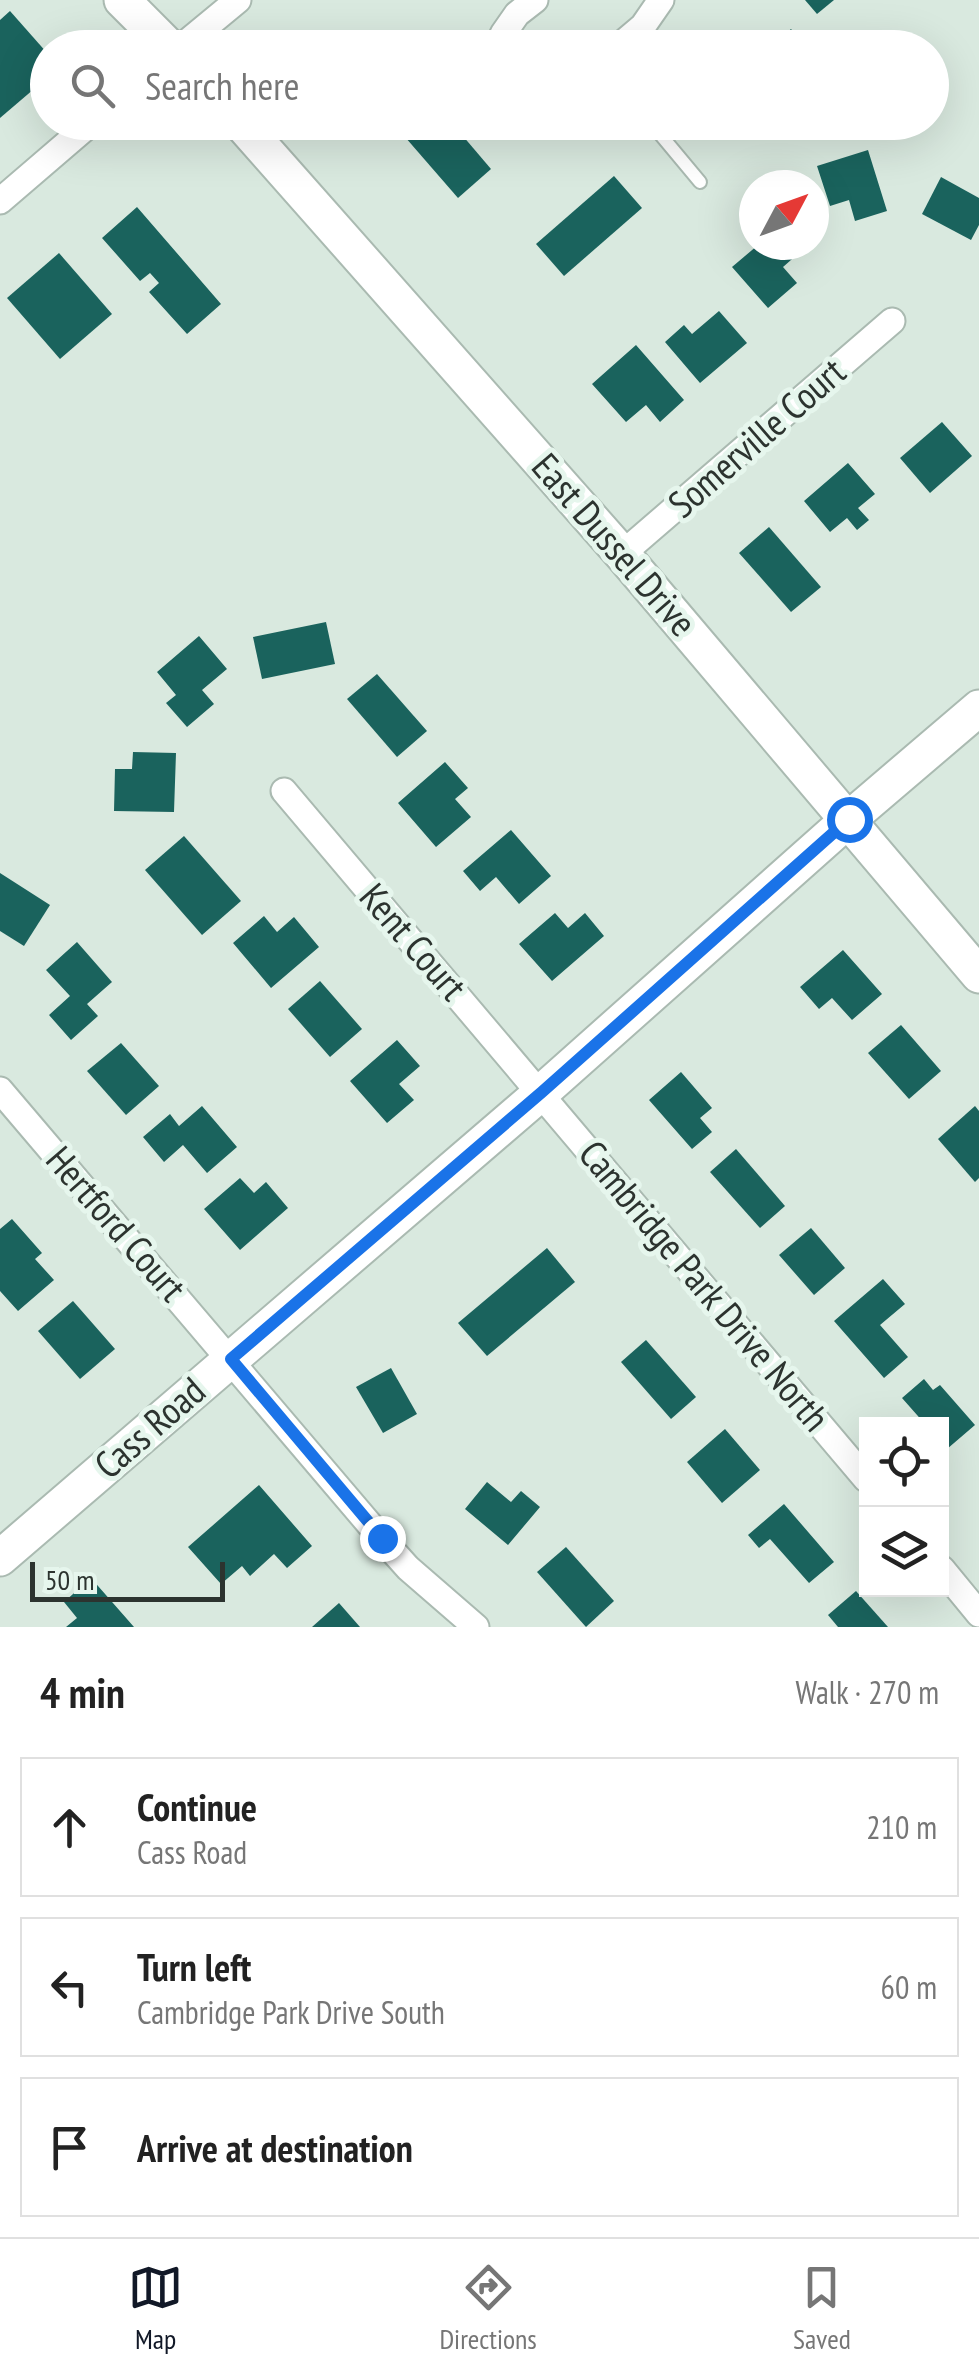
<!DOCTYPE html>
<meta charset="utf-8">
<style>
body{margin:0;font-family:"PT Sans Narrow",sans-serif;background:#f6f6f6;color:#222}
.controls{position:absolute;right:30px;bottom:30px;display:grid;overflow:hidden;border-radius:0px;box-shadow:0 10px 40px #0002}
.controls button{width:90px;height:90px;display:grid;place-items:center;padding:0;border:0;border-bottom:2px solid #e0e0e0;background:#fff;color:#222;font:50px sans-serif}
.compass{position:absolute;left:739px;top:170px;width:90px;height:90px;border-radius:50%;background:#fff;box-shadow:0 10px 40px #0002;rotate:49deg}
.scale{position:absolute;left:30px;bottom:25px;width:195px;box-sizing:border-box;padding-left:10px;border:5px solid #2c332f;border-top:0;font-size:28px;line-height:35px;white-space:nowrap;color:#2c332f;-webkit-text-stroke:8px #e6f6ed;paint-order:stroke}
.stop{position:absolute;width:30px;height:30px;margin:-22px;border:8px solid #1a73e8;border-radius:50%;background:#fff}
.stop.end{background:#1a73e8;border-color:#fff;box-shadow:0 2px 10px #0008}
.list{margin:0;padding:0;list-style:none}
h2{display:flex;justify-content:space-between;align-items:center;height:130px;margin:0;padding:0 40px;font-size:42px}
h2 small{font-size:32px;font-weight:400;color:#767676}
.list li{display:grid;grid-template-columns:65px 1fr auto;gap:30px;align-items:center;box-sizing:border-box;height:140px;margin:0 20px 20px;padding:0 20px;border:2px solid #e0e0e0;border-radius:0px}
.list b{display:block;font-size:38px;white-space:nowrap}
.list p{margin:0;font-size:32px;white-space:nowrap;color:#767676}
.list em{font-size:32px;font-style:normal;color:#767676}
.icon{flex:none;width:55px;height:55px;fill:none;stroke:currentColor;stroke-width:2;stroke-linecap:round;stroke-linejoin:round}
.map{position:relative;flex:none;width:979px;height:1627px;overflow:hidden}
.search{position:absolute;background:#fff;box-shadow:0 10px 40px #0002;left:30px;right:30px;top:30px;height:110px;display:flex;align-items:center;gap:25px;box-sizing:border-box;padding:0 35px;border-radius:55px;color:#767676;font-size:38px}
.sheet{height:610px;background:#fff}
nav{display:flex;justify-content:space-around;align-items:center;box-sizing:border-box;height:140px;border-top:2px solid #e0e0e0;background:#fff;font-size:28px;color:#767676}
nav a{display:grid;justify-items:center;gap:5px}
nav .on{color:#111827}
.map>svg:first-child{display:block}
.building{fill:#1a635d}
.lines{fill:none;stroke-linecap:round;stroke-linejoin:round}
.lane-casing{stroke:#aabab1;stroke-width:16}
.street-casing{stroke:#aabab1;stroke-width:29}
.secondary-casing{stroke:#aabab1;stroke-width:39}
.lane{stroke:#fff;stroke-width:12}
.street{stroke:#fff;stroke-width:25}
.secondary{stroke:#fff;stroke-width:35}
.route{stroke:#1a73e8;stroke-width:12}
.labels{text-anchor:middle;stroke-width:10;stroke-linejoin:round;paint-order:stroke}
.street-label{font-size:38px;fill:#2c332f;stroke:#e6f6ed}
</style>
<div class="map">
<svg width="979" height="1627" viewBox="0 0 979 1627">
<rect width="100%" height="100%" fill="#d9e9df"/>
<!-- building -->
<g class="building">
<path d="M805,0H834L817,14Z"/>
<path d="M10,11L48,54V77L0,118V20Z"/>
<path d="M791,29L806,48H770Z"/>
<path d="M392,122H451L491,169L458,198Z"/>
<path d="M868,150L887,211L855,221L849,200L830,206L817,166Z"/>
<path d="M614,176L642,208L564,276L536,244Z"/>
<path d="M941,177L979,198V225L971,240L922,214Z"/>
<path d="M137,207L221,304L187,334L149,292L159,283L150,273L140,281L102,238Z"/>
<path d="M758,245H793L799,253L783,267L797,283L768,308L732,267Z"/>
<path d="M59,253L112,314L60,359L7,298Z"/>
<path d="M719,311L747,343L700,383L665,342L684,325L692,334Z"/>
<path d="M636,345L684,400L660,422L646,405L626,422L592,384Z"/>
<path d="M942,422L972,456L930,493L900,458Z"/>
<path d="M848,463L875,494L858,508L869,520L857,530L847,518L830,532L804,501Z"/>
<path d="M769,527L821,587L791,612L739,553Z"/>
<path d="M326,622L335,664L262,679L253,637Z"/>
<path d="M199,636L227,669L202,690L214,704L187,727L166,703L176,695L157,672Z"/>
<path d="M377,674L427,731L397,757L347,699Z"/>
<path d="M133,752L176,753L174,812L114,811L115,769H132Z"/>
<path d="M445,762L468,788L455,799L471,817L436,847L398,803Z"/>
<path d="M511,830L551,876L519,904L496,877L480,891L463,871Z"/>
<path d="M184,836L241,901L202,935L145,870Z"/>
<path d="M0,873L50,905L24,946L0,931Z"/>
<path d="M555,913L568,928L585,913L604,936L552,981L519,944Z"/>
<path d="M264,916L277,932L294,917L319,947L271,988L233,943Z"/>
<path d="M77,942L112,982L87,1004L98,1016L71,1040L49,1015L70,996L46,970Z"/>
<path d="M843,950L882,994L852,1020L832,998L819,1009L800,987Z"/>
<path d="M320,981L362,1029L330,1057L288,1009Z"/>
<path d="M901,1025L941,1071L909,1099L868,1053Z"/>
<path d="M397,1040L420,1066L399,1084L414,1100L387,1123L350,1081Z"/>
<path d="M121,1043L159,1086L126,1115L87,1071Z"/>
<path d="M681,1072L712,1108L700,1118L712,1132L692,1149L649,1100Z"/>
<path d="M202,1106L237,1147L207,1173L183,1145L164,1162L143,1137L170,1114L179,1126Z"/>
<path d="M975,1106L979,1111V1178L975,1182L938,1139Z"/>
<path d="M736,1149L785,1206L760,1228L710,1172Z"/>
<path d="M240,1178L254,1193L266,1182L288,1208L240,1250L204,1209Z"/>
<path d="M12,1219L42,1253L35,1259L54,1280L18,1311L0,1291V1229Z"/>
<path d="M811,1228L845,1268L814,1295L779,1255Z"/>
<path d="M547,1248L575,1282L487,1356L458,1323Z"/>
<path d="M883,1279L905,1304L880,1325L908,1357L884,1378L834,1321Z"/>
<path d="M73,1301L115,1349L80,1379L38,1331Z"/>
<path d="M646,1340L696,1397L671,1419L621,1362Z"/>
<path d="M391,1368L417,1414L383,1433L356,1387Z"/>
<path d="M924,1379L933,1390L940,1385L975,1425L947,1449L942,1443V1424H925L902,1398Z"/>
<path d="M725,1429L760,1470L722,1503L687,1462Z"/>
<path d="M487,1482L511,1502L521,1491L540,1507L508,1545L465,1509Z"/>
<path d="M259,1485L312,1546L287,1568L274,1554L250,1576L242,1566L221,1584L188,1547Z"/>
<path d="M784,1504L834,1562L809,1583L770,1539L759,1548L748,1535Z"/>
<path d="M566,1547L614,1601L586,1627L537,1572Z"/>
<path d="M91,1578L134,1627H66L77,1618L64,1602Z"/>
<path d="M856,1591L888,1627H838L828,1615Z"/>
<path d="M339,1603L360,1627H312Z"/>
</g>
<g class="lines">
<defs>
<path id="lane" d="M650,122L700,182"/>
<g id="street">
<path d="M180,48L238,0"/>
<path d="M505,48L503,34L517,14L535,0"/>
<path d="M617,48L643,26L661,0"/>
<path d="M0,201L92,122"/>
<path d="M622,554L892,321"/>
<path d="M284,791L866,1479"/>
<path d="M0,1090L382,1539L408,1568L476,1627"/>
<path d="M942,1569L979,1614"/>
</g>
<g id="secondary">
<path d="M122,0L170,48"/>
<path d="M240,122L622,554L979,975"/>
<path d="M0,1558L542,1092L849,819L979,708"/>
</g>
</defs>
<!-- lane casing -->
<use href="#lane" class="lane-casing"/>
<!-- street casing -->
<use href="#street" class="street-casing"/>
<!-- secondary casing -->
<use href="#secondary" class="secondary-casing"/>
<!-- lane -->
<use href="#lane" class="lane"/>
<!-- street -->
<use href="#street" class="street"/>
<!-- secondary -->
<use href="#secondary" class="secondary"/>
</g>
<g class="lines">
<!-- route -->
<path class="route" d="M382,1538L231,1359L542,1092L849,819"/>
</g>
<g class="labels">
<!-- street labels -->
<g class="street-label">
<text transform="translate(757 438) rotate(-41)" y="13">Somerville Court</text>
<text transform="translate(614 545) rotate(49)" y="13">East Dussel Drive</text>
<text transform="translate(413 942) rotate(49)" y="13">Kent Court</text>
<text transform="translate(116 1224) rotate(49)" y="13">Hertford Court</text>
<text transform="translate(704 1286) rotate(50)" y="13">Cambridge Park Drive North</text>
<text transform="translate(150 1428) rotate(-41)" y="13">Cass Road</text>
</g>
</g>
</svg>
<div class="controls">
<button><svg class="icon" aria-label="locate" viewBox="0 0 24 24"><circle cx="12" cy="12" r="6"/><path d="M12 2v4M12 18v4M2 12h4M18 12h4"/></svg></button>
<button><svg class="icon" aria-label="layers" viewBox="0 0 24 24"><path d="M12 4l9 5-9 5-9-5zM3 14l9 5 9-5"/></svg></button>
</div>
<svg class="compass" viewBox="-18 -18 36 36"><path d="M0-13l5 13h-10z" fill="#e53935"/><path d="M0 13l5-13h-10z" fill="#767676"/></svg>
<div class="scale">50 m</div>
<div class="stop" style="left:849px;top:819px"></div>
<div class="stop end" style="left:382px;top:1538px"></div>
<div class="search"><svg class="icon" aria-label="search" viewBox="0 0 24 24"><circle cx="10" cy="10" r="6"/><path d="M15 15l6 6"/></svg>Search here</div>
</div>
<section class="sheet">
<h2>4 min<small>Walk · 270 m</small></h2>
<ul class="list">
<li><svg class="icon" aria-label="ahead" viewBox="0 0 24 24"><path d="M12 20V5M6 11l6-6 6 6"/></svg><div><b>Continue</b><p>Cass Road</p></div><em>210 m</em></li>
<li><svg class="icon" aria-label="left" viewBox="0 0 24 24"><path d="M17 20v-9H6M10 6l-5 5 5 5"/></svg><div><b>Turn left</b><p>Cambridge Park Drive South</p></div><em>60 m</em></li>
<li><svg class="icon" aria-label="arrive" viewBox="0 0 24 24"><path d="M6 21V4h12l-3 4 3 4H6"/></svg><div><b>Arrive at destination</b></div></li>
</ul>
</section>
<nav>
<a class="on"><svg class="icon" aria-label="map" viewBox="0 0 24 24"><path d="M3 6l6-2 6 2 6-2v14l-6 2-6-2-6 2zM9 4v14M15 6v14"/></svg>Map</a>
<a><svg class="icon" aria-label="directions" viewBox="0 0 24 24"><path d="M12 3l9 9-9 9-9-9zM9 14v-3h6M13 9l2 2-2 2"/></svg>Directions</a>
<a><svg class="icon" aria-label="saved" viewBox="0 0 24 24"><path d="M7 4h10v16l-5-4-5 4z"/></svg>Saved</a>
</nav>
